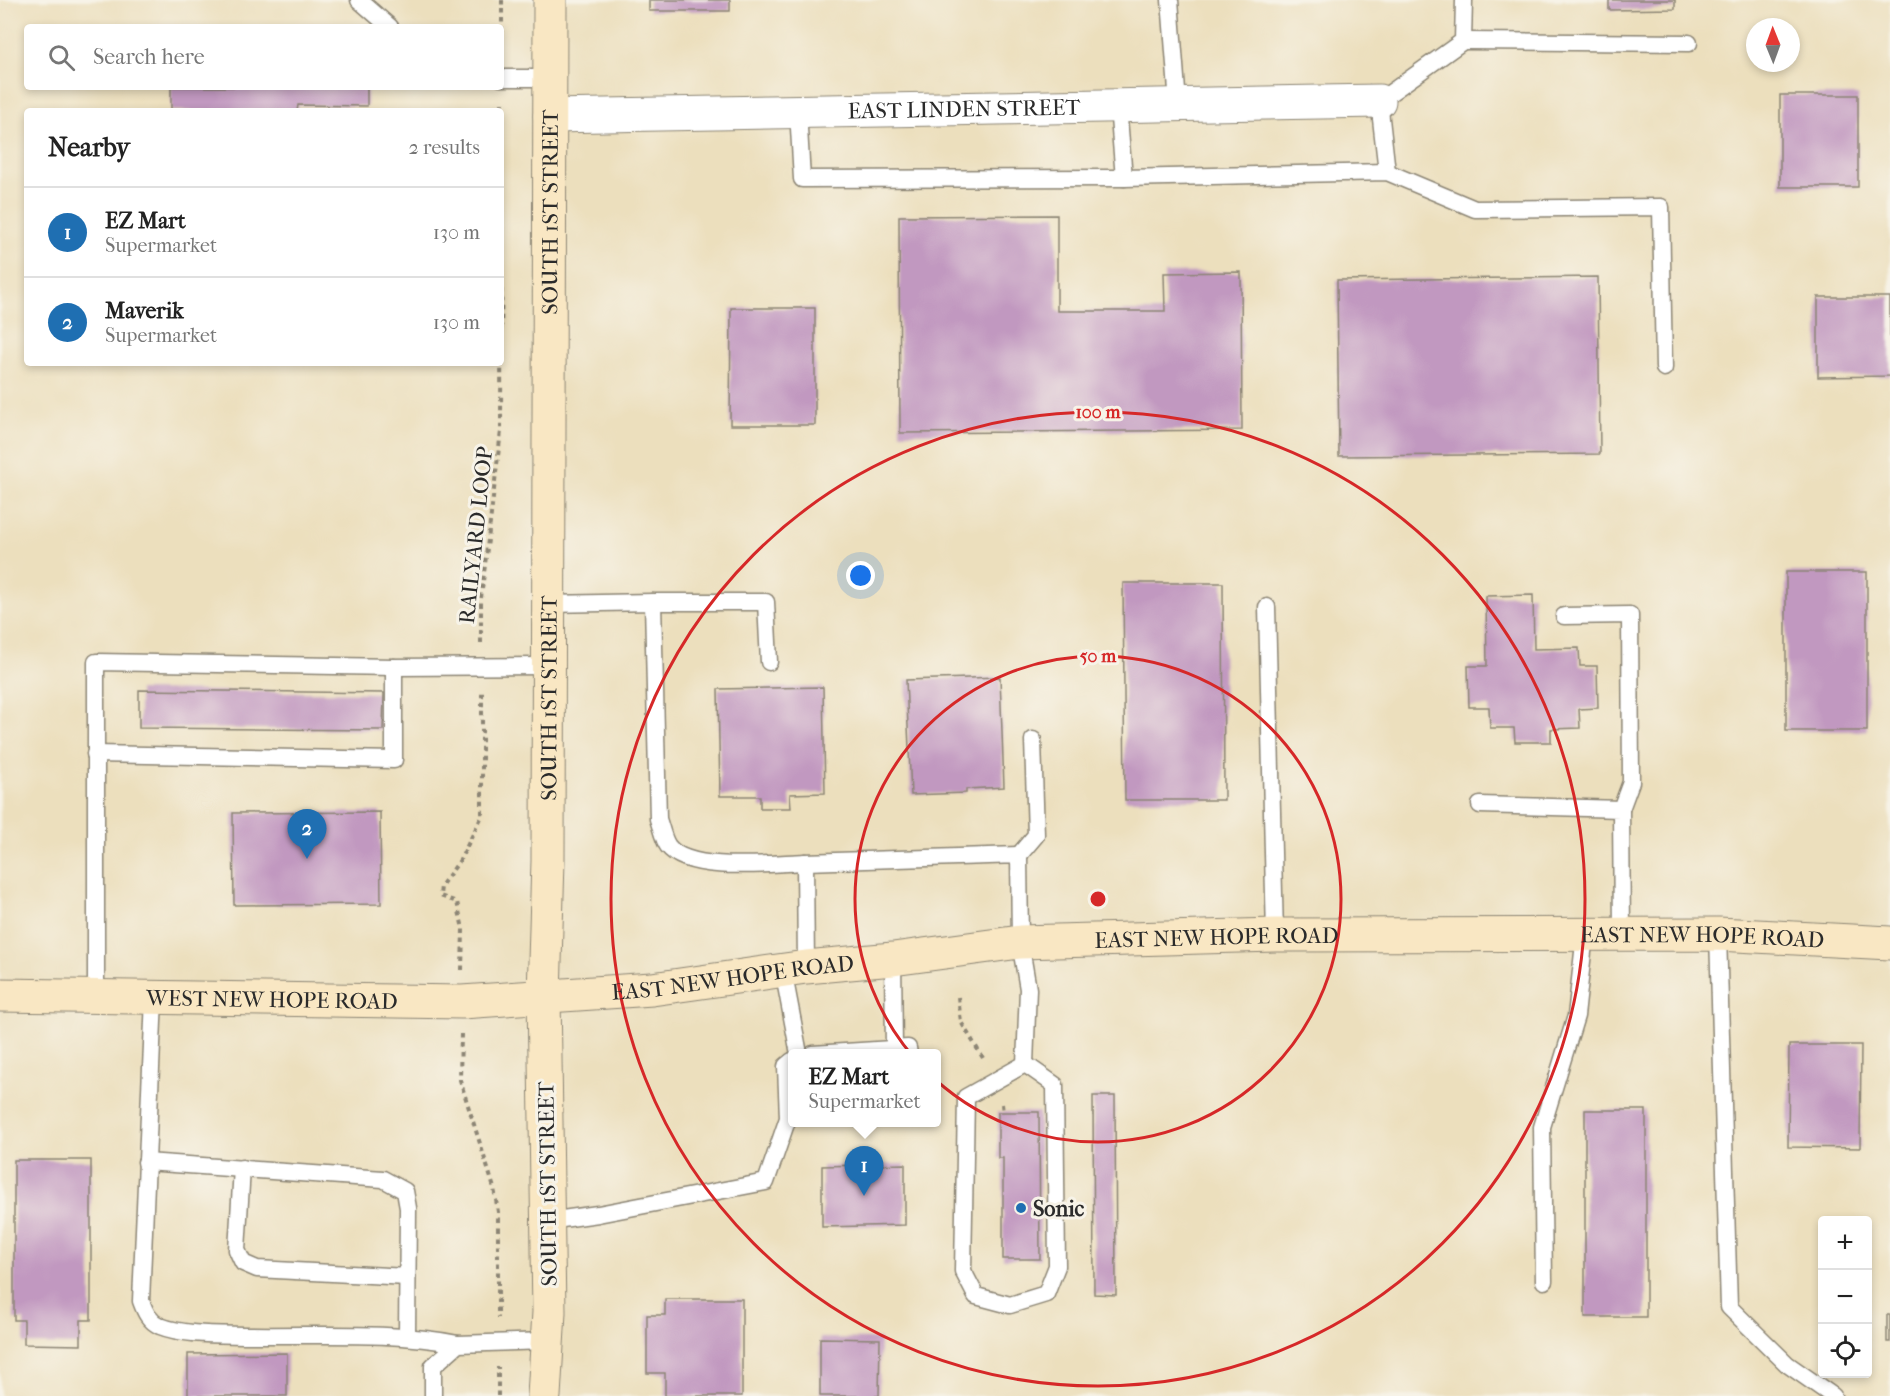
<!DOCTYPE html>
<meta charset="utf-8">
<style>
body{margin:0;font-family:"IM FELL French Canon",serif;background:#f6f6f6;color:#222}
.controls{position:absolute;right:18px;bottom:18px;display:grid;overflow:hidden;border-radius:6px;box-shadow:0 3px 9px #0003}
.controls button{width:54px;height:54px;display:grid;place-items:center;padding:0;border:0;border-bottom:2px solid #e0e0e0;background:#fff;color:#222;font:30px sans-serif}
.compass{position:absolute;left:1746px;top:18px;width:54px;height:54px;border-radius:50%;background:#fff;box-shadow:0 3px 9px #0003;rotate:359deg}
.you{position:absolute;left:861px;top:576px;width:21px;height:21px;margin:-15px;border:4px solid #fff;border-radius:50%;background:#1a73e8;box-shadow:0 0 0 9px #1a73e833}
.badge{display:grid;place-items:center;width:39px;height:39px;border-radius:50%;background:#1f6fb2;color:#fff;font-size:20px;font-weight:700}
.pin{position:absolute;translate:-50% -50px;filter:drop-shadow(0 2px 3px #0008)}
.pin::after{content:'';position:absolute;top:32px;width:21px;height:18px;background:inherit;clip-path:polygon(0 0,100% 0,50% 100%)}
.popup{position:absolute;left:788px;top:1049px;width:153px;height:78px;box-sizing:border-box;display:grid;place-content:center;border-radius:6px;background:#fff;filter:drop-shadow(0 2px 4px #0005);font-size:20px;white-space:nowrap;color:#767676}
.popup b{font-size:22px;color:#222}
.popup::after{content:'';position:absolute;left:50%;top:100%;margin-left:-12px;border:12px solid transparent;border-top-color:#fff}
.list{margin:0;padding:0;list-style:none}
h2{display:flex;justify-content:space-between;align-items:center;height:78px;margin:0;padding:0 24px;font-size:26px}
h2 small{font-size:20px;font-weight:400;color:#767676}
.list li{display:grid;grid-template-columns:39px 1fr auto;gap:18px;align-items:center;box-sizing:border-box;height:90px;padding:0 24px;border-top:2px solid #e0e0e0}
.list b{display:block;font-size:22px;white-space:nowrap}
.list p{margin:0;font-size:20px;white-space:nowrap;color:#767676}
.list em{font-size:20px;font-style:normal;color:#767676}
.icon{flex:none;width:33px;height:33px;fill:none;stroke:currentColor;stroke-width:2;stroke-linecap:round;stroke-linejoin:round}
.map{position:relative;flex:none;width:1890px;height:1396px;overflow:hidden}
.search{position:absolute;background:#fff;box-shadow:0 3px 9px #0003;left:24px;top:24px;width:480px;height:66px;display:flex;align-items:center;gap:15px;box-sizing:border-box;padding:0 21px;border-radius:6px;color:#767676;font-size:22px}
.panel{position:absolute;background:#fff;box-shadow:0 3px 9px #0003;left:24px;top:108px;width:480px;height:258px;border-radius:6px}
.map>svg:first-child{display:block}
.building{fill:#c198c0}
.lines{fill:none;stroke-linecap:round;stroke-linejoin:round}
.lane-casing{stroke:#8c8574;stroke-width:19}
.street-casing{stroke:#8c8574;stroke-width:35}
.secondary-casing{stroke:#8c8574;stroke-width:35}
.path{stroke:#8c8574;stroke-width:4;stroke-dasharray:4.5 4.5;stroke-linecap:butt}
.lane{stroke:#fff;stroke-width:16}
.street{stroke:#fff;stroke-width:33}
.secondary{stroke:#f9e7c3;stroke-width:33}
.ring{fill:none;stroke:#d62828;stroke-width:3}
.poi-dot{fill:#1f6fb2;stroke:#f7f3e8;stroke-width:2}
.labels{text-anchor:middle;stroke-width:6;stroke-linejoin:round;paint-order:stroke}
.street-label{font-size:22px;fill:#2b2b2b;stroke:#f7f3e8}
.poi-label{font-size:22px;font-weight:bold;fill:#2b2b2b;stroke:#f7f3e8;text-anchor:start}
.centre{fill:#d62828;stroke:#f7f3e8;stroke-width:3}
.ring-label{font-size:18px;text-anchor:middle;font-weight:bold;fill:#d62828;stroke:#f7f3e8;stroke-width:6;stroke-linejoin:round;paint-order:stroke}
</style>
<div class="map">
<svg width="1890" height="1396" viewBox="0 0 1890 1396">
<rect width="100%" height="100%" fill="#f7f3e8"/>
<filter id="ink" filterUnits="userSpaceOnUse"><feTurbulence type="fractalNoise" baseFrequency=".0167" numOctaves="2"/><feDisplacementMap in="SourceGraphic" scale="12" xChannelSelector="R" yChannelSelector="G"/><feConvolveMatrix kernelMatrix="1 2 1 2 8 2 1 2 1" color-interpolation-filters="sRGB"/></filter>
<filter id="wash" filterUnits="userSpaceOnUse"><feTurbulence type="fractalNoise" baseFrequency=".008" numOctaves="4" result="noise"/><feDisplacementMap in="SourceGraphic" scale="24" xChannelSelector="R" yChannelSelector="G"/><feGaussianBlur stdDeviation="1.35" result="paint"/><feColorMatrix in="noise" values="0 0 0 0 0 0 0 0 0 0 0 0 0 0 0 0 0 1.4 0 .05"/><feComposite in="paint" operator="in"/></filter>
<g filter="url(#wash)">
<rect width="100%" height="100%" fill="#ecdfbd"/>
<g id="blocks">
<!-- building -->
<g class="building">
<rect x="649" y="0" width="81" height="11"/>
<path d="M1609,0H1675V9L1609,10Z"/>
<path d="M171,87H367V106L298,105L297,111H171Z"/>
<rect x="1780" y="95" width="78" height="92"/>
<path d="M1057,215V311H1165L1164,273L1241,272L1242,430L900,433L899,216Z"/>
<path d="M1598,277L1600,454L1339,456L1337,280Z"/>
<path d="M1818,297H1890V376L1818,377Z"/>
<path d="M731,308H815V425H730Z"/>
<rect x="1786" y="572" width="81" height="159"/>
<path d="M1123,583H1223L1224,800H1125Z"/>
<path d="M1533,595L1534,649L1579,648L1580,666H1597L1598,708L1579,709L1580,728L1551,729V742H1515L1514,728H1490L1489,707H1469L1468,666H1487L1486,596Z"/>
<path d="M1000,677L1004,787L966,789V793L911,795L906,680Z"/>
<path d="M823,687L825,793L790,794L791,808H760V796H720L718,689Z"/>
<path d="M139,690L384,693L383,730L139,728Z"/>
<path d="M380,812L381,904L234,905L233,813Z"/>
<path d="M1789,1045H1861L1860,1148L1788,1147Z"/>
<path d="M1093,1096H1115L1116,1295L1094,1294Z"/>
<rect x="1585" y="1110" width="61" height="207"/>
<path d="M998,1112H1039L1040,1259H1003V1158H998Z"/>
<path d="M14,1160H91V1320H81V1345L24,1344V1320H14Z"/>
<path d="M905,1164V1225L822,1227V1166Z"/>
<path d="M665,1299H742V1396H665V1373H647V1315H665Z"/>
<rect x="1887" y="1315" width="3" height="27"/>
<path d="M820,1338L880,1339L879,1396H820Z"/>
<path d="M287,1353V1396H188V1354Z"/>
</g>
</g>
</g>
<g filter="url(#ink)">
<use href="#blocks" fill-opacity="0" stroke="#8c8574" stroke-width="1.5"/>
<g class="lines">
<defs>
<g id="lane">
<path d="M359,0L390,27"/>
<path d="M1170,0L1178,104"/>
<path d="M1463,41L1689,43"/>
<path d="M501,78H550"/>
<path d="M1118,106L1124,178"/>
<path d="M798,111L802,179L1124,178L1387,172L1475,209L1661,207L1664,368"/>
<path d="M1387,172L1379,101L1463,41L1464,0"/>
<path d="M653,602H766L769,662"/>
<path d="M549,604L653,602L658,819C661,827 663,839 668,846C689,874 773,863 805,862"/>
<path d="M1267,607L1275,935"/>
<path d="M1564,616L1630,615L1631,782L1621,809"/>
<path d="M95,754L394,760V667"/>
<path d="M1480,805L1621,809L1622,934"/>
<path d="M1019,855L1036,835L1033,740"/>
<path d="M1718,934L1729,1307L1787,1364L1833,1396"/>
<path d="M893,959L894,1049"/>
<path d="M806,967L805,862L1019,855L1020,942L1028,989L1025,1064"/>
<path d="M783,970L799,1054"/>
<path d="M96,997V662L394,667L549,666"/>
<path d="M154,998L141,1301C145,1312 149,1321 160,1326C185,1336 224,1334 251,1335C317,1336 394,1331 458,1344"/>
<path d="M813,1054L908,1048L909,1054"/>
<path d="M1025,1064L1055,1085L1057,1266L1046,1294L1010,1305L976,1296L963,1271L966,1097Z"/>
<path d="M146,1162L383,1179L405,1191L408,1208L407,1337"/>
<path d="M242,1168L237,1250L243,1263L257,1269L407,1277"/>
<path d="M548,1221L598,1214L766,1182L788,1118L786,1066L792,1061"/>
<path d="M1544,1281L1542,1127L1576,1016L1585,934"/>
<path d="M433,1396V1366L458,1344L547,1341"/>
</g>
<g id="street">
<path id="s1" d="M550,116L1379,101"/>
</g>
<g id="secondary">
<path id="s2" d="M0,995L462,1002L652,989L806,967L893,959L1020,942L1275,935L1718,934L1890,943"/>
<path id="s3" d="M544,1396L549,1312L544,995L548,861L550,0"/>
</g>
</defs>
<!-- lane casing -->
<use href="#lane" class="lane-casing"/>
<!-- street casing -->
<use href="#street" class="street-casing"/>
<!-- secondary casing -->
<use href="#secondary" class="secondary-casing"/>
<!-- path -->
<g class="path">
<path d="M502,0V53"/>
<path d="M481,643V598L501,431L502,103"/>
<path d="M462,970L463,929L457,902L440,896L441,886L460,860L482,816V690"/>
<path d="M958,997L961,1022L983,1058"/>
<path d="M461,1034L460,1080L494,1188L498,1212V1318"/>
<path d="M1002,1104L1003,1113"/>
<path d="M498,1396V1367"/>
</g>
<!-- lane -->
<use href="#lane" class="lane"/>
<!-- street -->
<use href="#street" class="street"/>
<!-- secondary -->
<use href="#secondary" class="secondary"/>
</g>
</g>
<!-- distance rings -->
<g class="ring">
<circle cx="1098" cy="899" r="243"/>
<circle cx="1098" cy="899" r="487"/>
</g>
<!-- markers -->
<circle class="poi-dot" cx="1021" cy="1208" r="6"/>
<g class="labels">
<!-- street labels -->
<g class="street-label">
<text dy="8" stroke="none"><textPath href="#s1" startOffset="414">EAST LINDEN STREET</textPath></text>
<text dy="8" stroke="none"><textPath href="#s3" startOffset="1184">SOUTH 1ST STREET</textPath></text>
<text transform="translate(475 535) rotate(-84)" y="8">RAILYARD LOOP</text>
<text dy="8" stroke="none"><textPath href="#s3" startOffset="698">SOUTH 1ST STREET</textPath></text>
<text dy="8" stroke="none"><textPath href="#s2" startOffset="1706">EAST NEW HOPE ROAD</textPath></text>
<text dy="8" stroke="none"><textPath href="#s2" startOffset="1220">EAST NEW HOPE ROAD</textPath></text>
<text dy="8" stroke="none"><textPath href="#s2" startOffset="734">EAST NEW HOPE ROAD</textPath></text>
<text dy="8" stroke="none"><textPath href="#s2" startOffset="272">WEST NEW HOPE ROAD</textPath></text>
<text transform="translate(547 1184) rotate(-91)" y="8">SOUTH 1ST STREET</text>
</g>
<!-- poi labels -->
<g class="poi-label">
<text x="1033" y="1216">Sonic</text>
</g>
</g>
<circle cx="1098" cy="899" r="9" class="centre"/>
<g class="ring-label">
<text x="1098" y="418">100 m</text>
<text x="1098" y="662">50 m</text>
</g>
</svg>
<div class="controls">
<button>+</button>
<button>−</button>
<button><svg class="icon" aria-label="locate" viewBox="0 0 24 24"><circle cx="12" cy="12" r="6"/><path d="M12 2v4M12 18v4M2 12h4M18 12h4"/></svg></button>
</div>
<svg class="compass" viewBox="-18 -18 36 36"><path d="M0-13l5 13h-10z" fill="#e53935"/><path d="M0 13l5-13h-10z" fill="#767676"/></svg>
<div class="you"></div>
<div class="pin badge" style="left:864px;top:1196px">1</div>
<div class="popup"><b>EZ Mart</b>Supermarket</div>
<div class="pin badge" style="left:307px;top:859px">2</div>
<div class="search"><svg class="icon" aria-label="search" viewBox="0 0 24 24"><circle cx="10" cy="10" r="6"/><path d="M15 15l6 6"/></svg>Search here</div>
<section class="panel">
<h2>Nearby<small>2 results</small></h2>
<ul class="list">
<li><span class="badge">1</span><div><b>EZ Mart</b><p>Supermarket</p></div><em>130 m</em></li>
<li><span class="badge">2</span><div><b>Maverik</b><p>Supermarket</p></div><em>130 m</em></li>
</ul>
</section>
</div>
